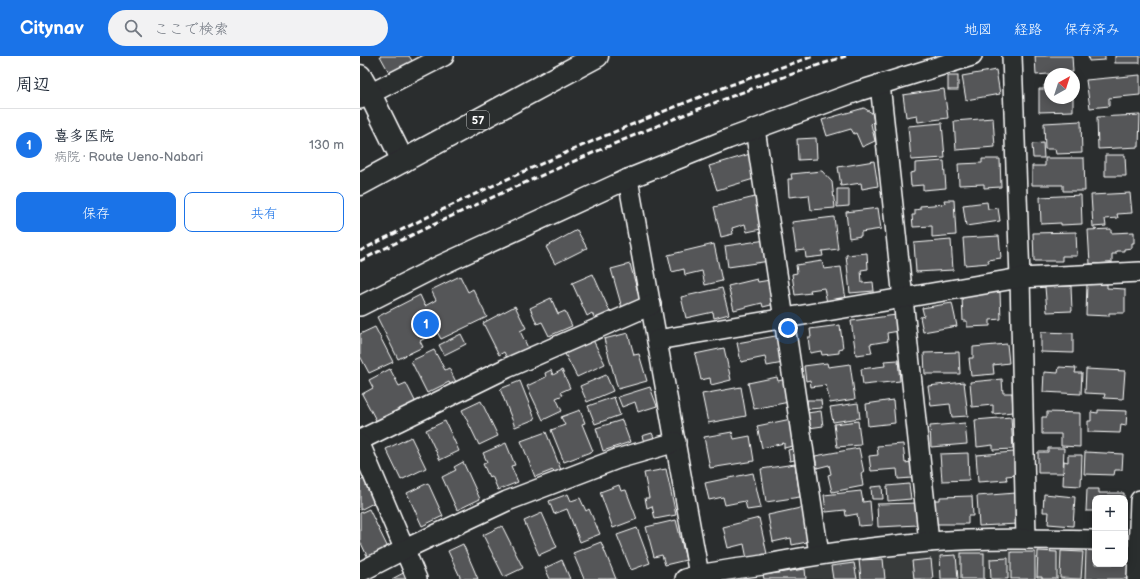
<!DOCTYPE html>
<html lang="ja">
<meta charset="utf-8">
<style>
body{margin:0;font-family:"Balsamiq Sans","Klee One",sans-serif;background:#f2f2f3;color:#1f2937}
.controls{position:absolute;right:12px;bottom:12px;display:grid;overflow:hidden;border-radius:8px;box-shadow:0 2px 10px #0003}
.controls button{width:36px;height:36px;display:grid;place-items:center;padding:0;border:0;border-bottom:1px solid #e0e1e3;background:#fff;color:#1f2937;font:20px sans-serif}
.compass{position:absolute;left:684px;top:12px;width:36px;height:36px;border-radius:50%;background:#fff;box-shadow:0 2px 10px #0003;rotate:39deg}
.you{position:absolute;left:428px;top:272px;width:14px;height:14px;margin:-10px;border:3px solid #fff;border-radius:50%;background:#1a73e8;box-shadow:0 0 0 6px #1a73e833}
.badge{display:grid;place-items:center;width:26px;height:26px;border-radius:50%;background:#1a73e8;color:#fff;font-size:13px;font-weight:700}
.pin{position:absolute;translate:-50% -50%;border:2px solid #fff;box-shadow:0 1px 4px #0006}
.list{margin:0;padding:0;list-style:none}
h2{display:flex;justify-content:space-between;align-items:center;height:52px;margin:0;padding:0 16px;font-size:17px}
h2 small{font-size:13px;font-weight:400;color:#747a83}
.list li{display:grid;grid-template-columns:26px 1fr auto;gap:12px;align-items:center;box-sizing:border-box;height:72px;padding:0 16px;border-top:1px solid #e0e1e3}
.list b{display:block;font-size:15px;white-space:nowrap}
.list p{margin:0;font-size:13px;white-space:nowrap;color:#747a83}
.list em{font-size:13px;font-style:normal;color:#747a83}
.actions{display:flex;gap:8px;padding:12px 16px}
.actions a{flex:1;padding:9px 0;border:1px solid #1a73e8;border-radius:8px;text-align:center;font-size:14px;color:#1a73e8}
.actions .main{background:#1a73e8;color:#fff}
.icon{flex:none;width:22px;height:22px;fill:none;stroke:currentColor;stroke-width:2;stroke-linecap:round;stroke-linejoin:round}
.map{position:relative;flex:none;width:780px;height:523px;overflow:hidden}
header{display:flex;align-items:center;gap:24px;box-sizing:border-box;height:56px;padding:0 20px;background:#1a73e8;color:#fff}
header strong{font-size:19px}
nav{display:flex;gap:22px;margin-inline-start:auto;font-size:14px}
.search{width:280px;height:36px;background:#f2f2f3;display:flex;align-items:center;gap:10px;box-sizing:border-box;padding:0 14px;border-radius:22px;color:#747a83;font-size:15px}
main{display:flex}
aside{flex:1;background:#fff}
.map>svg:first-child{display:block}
.built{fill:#373a3b}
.building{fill:#555758;stroke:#fff}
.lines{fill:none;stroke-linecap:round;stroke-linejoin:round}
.street-casing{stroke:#fff;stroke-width:22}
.secondary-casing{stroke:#fff;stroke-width:25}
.primary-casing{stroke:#fff;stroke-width:25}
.street{stroke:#2a2d2e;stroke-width:19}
.secondary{stroke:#2a2d2e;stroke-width:22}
.primary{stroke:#2a2d2e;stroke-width:22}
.rail{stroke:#fff;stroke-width:3;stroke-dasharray:6 3;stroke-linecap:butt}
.labels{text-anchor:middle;stroke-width:3;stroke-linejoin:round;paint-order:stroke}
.shield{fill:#2a2d2e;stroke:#bfc0c0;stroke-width:1}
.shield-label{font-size:11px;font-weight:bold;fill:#fff}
</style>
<header>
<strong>Citynav</strong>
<div class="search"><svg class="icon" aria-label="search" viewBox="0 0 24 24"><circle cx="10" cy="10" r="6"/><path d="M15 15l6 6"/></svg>ここで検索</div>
<nav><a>地図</a><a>経路</a><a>保存済み</a></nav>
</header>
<main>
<aside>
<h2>周辺<small></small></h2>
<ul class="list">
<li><span class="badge">1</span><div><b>喜多医院</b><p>病院 · Route Ueno-Nabari</p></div><em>130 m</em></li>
</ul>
<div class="actions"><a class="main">保存</a><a>共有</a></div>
</aside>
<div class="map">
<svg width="780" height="523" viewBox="0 0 780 523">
<rect width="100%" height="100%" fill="#2a2d2e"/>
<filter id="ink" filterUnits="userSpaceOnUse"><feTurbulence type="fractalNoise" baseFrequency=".025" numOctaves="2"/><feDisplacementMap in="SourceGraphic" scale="8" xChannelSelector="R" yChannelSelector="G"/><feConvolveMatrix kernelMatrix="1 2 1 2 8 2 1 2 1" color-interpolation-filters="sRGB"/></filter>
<g filter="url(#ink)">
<!-- built -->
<path class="built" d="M644,492H735V508H765V493H780V523H372L405,515L458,507L592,494Z"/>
<!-- building -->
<g class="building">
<path d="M20,0H49L53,6L30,18Z"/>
<path d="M675,0H712L713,16L676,19Z"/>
<path d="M728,0H745V4L729,5Z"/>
<rect x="755" y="0" width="25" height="7"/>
<path d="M636,14L640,38L606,44L602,20Z"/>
<path d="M780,19V39L749,42V50L730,52L726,24Z"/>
<rect x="588" y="20" width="10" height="14"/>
<path d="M684,29H690V42H713V55L679,56V33H684Z"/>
<path d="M584,33L588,62L558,66L557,59L546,61L543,39Z"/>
<path d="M504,52L512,57L514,65L511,68L515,85L502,91L496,77L494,78L491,73L467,80L462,64Z"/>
<path d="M780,59L779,91L738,93L737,61Z"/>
<path d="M633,62L635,91L596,94L594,65Z"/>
<path d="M721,65L722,97L696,98L695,93H685L684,67Z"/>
<path d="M582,67L585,102L551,104L548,70Z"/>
<path d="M456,82L457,103L438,104L437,83Z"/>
<path d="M683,87L684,102H673L672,88Z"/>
<path d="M390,98L397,122L357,134L349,110Z"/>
<path d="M745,99H765L766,120H745Z"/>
<path d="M685,102H724L725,135H703V129H672V110H685Z"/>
<path d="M622,103H640L641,131L624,132V128L599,129L598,108L622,107Z"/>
<path d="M514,105L518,130L502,133L501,127L481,130L478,111Z"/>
<path d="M584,105L586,132L563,134V129L551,130L550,117L555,116V107Z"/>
<path d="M462,115L472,126L475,152L451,154L449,139L429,141L428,123H432L431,118Z"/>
<path d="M477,133H489V150L477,151Z"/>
<path d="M770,137L772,157L757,158L758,162L745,163L746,170L733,171L731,139Z"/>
<path d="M721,139L722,168L701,169V167L681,168L680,141Z"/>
<path d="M399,140L406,172L387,176L385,168L372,172L373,178L361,181L354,151Z"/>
<path d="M584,144H594L596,179L572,181V170L553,171L552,159H555V154L560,153V150L585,148Z"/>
<path d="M627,146L628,153L638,152L640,165L606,170L603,149Z"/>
<path d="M518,152L521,173L501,176V180L489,182L486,156Z"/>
<path d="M474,161L478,193L462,195L463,200L446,202L445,194L436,195L432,166Z"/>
<path d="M751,173V177L774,176V187H772V192L764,193V195H756V198H752V207L730,208L728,174Z"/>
<path d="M217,174L227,192L195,208L186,191Z"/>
<path d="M716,176L717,200H702V205H674L673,177Z"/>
<path d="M639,180L641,202L628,204L629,207L605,209L603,182Z"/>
<path d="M406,184L410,205L368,211L365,190Z"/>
<path d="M591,184L593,214L556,216L554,187Z"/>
<path d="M354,188L362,225L345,229L342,215L325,219L324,213L312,216L308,199Z"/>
<path d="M507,197L508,213L501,214L502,227L513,226L514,235L490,237L486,199Z"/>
<path d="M462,205L464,213L481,211L486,244L467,247L464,232L450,234L451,237L435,239L432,218L437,217L436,209Z"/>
<path d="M270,208L281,247L262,252L251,213Z"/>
<path d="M233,218L251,258L236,265L232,257L227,260L212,227Z"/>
<path d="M100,220L108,236L113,233L127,261L81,283L77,276L60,285L63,291L38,303L17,261L60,239L65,250L76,244L71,234Z"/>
<path d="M397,223L398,226L410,224L415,248L403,251L402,247L374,254L368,230Z"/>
<path d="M727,227L747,228V232L765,233V257H749V260L726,259Z"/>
<path d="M711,230L712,255L687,256L685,231Z"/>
<path d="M362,232L369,258L354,262L353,256L326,262L321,241Z"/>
<path d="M640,236L641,263L630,264V270L607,271V265H603L602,241H606V237Z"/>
<path d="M191,242L198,258L205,255L212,270L189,280L182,266L177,268L170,252Z"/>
<path d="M592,247L597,270L563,276L560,261L564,260L562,252Z"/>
<path d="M155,250L166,272L160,275L169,294L148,304L144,296L139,299L123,267Z"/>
<path d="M536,259L539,275L527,277L528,285L510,288L512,297L496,299L491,265Z"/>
<path d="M480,269L483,292L479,293V297L462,299L461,295L450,297L448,281H451L450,273Z"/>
<path d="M15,271L33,306L9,317L0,300V278Z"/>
<path d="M681,276L713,277V297L681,296Z"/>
<path d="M268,277L274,299L279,298L287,325L258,333L244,283Z"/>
<path d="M101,278L106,288L84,299L79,289Z"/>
<path d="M421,279L423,307L407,310L405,301L381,306L377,287Z"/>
<path d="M233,284L245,308L217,321L205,298Z"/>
<path d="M647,288L649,307L633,309L634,318L611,320L609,302H613V291Z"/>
<path d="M364,292L371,324L351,329L350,322L341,324L335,298Z"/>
<path d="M74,294L85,314L89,312L98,330L93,333L89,326L67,337L51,305Z"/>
<path d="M599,296L600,318H565L564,297Z"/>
<path d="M538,304L540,325L503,329L501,313L525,310L524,305Z"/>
<path d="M467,307L468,311L490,308L495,343L470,347L466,329L451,331L450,324L446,325L444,310Z"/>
<path d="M699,311L716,312L715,317H722L721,338L683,336L684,316L698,317Z"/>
<path d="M30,313L39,330L46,327L56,347L17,366L2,338L13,332L9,324Z"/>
<path d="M726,313L765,315L763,343L744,342L745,338L725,337Z"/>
<path d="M191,314L193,319L202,314L210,332L201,336L203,339L196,342L202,355L183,364L167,330L186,321L185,317Z"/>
<path d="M246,319L253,335L227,346L220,330Z"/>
<path d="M417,321L418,325L430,322L434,345L394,353L388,327Z"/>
<path d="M642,323L643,337H652L653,356L633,358V349L612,351L610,326Z"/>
<path d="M160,325L175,363L155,371L140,333Z"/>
<path d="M604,326L608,360L592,361L590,348L571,350L568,330Z"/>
<path d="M290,331L297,350L278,356L275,346L262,351L258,341Z"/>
<path d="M381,331L386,360L348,367L342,338Z"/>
<path d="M254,341L260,359L235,368L228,350Z"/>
<path d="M447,344H461L462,352L448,353Z"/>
<path d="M533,344L535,367L508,370L506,348Z"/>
<path d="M121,345L138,380L119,389L102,354Z"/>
<path d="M498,347L500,362L473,366L470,351Z"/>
<path d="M220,354L225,367L222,368L233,395L204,406L191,374L205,369L201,361Z"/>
<path d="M738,354L767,355L766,370L761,369L760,377L728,376V365H731V356L738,357Z"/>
<path d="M461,355L463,370L449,372L447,357Z"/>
<path d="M687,356L720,357V391L701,390V378H682V361H687Z"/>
<path d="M651,361L653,393L633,394V389L617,391L615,364Z"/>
<path d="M436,362L442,388L424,392V387L402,392L397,370Z"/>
<path d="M262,364L270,386L243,395L236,372Z"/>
<path d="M85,365L99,395L80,404L66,374Z"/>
<path d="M498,365L501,389L477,391L474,368Z"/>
<path d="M605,367L607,388L571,391L570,370Z"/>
<path d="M186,376L201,414L194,417L193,414L175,421L161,385Z"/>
<path d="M372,376L374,383L390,380L394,405L350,412L344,381Z"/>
<path d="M292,377L296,386L285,389L282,380Z"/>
<path d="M51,381L66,412L41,424L26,393Z"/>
<path d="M146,387L155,409L151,410L158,426L138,434L132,420L129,421L123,408L127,406L123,397Z"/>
<path d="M543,388L545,407L551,406L552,422L538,423L537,413L511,415L509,400L518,399L517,390Z"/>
<path d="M441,391L444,402L430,405L428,394Z"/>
<path d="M499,392L504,417H501L503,430L472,436L468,419L471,418L469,409L457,412L455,400Z"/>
<path d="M688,392H704L703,417H678V396H688Z"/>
<path d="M654,396L656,419L646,420L647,424L618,426L616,399Z"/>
<path d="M725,396L763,398L762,414H755L754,419L724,418Z"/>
<path d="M608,397L609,424L582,425L580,398Z"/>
<path d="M708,399H722L721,430L703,429L704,405L708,406Z"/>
<path d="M103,406L120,443L97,454L82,421L96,414L94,411Z"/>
<path d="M435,408L440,441L406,446L401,413Z"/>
<path d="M306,413L316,459L295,463L292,450L287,452L285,442H289L284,417Z"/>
<path d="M393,417L401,452L387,454L385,445L365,449L363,441L349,444L345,427Z"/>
<path d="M11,419L23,442L0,454V425Z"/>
<path d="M68,427L83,460L62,470L47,437Z"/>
<path d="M549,428L551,443L528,445L527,430Z"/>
<path d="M259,429L261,435L266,434L277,463L253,472L240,436Z"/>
<path d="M522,430L523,443H512L511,431Z"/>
<path d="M727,433H739V437H764V442H735V455H726Z"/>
<path d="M501,435L503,446L510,445L512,469L499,470L497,458L486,460L485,454L466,456L464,439Z"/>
<path d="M656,437L658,468L619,470L617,440Z"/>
<path d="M208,438L211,445L220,442L226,455L229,453L240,478L220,486L207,453L194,458L189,445Z"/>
<path d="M684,438L715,441L713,470L688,468L689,456H683Z"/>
<path d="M612,440L613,460H608V468H574V444H580V441Z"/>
<path d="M557,447L558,469L518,471L517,448Z"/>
<path d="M445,451L452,485L432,489L431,482L413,486L408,459Z"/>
<path d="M9,453L29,494L9,504L0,485V457Z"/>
<path d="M182,457L197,491L179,499L164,465Z"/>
<path d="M399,462L407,498L387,503L384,488L368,492L363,471Z"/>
<path d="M316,464L326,504L305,509L302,499L294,501L286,471Z"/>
<path d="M142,470L163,512L144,521L123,479Z"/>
<path d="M277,472L290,507L271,514L257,479Z"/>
<path d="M241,486L256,523H224L213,497Z"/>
<path d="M103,488L118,523H101L88,495Z"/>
<path d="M726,494L735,495V508H765V495H768L777,503L776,523H725Z"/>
<path d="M678,495L697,496V523H682V521H677Z"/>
<path d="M701,495L723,496L721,523L700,522Z"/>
<rect x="651" y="496" width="24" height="27"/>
<rect x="601" y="497" width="23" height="26"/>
<path d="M596,499L598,523H581L580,500Z"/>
<path d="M648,502V523H631L630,503Z"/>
<path d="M523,503L525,523H501L499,504Z"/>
<path d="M571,503L573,523H554L552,505Z"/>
<path d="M202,504L210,523H190L185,512Z"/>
<path d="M494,507L497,523H473L471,510Z"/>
<path d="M445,513L446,523H404L403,519Z"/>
<path d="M49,514L54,523H32Z"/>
</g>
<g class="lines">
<defs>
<g id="street">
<path d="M652,0L660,222L666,482"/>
<path d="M520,28L569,486"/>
<path d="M0,43L84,0"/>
<path d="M395,73L424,263L459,498"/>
<path d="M268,123L339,519"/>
<path d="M0,250L79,210L268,123L368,83L499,35L612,0"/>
<path d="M297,284L660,222L780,216"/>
<path d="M0,384L147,312L291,249"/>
<path d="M0,388L57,523"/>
<path d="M0,516L45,493L147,445L257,403L316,386"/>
<path d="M325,523C350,515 377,513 403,509C457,498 513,491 568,486C623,482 680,483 735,484"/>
<path d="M777,523L780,444"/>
</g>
<path id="secondary" d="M0,20L10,38L43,105"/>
<path id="primary" d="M0,128L237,0"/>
</defs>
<!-- street casing -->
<use href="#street" class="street-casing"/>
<!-- secondary casing -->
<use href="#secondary" class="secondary-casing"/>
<!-- primary casing -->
<use href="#primary" class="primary-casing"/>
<!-- street -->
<use href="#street" class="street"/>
<!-- secondary -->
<use href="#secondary" class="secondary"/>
<!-- primary -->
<use href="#primary" class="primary"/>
<!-- rail -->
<g class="rail">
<path d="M0,195C112,137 228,85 345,39C381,24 417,13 454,0"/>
<path d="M0,205C66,171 134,140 203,110C296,69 390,31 486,0"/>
</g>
</g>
</g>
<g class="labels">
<!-- shield labels -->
<rect class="shield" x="107" y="55" width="22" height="18" rx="3"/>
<g class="shield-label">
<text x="118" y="68">57</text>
</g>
</g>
</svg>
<div class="controls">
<button>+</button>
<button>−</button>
</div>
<svg class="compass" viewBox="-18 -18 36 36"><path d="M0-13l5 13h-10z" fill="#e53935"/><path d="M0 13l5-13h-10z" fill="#747a83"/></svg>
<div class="you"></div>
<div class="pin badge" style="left:66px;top:268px">1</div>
</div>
</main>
